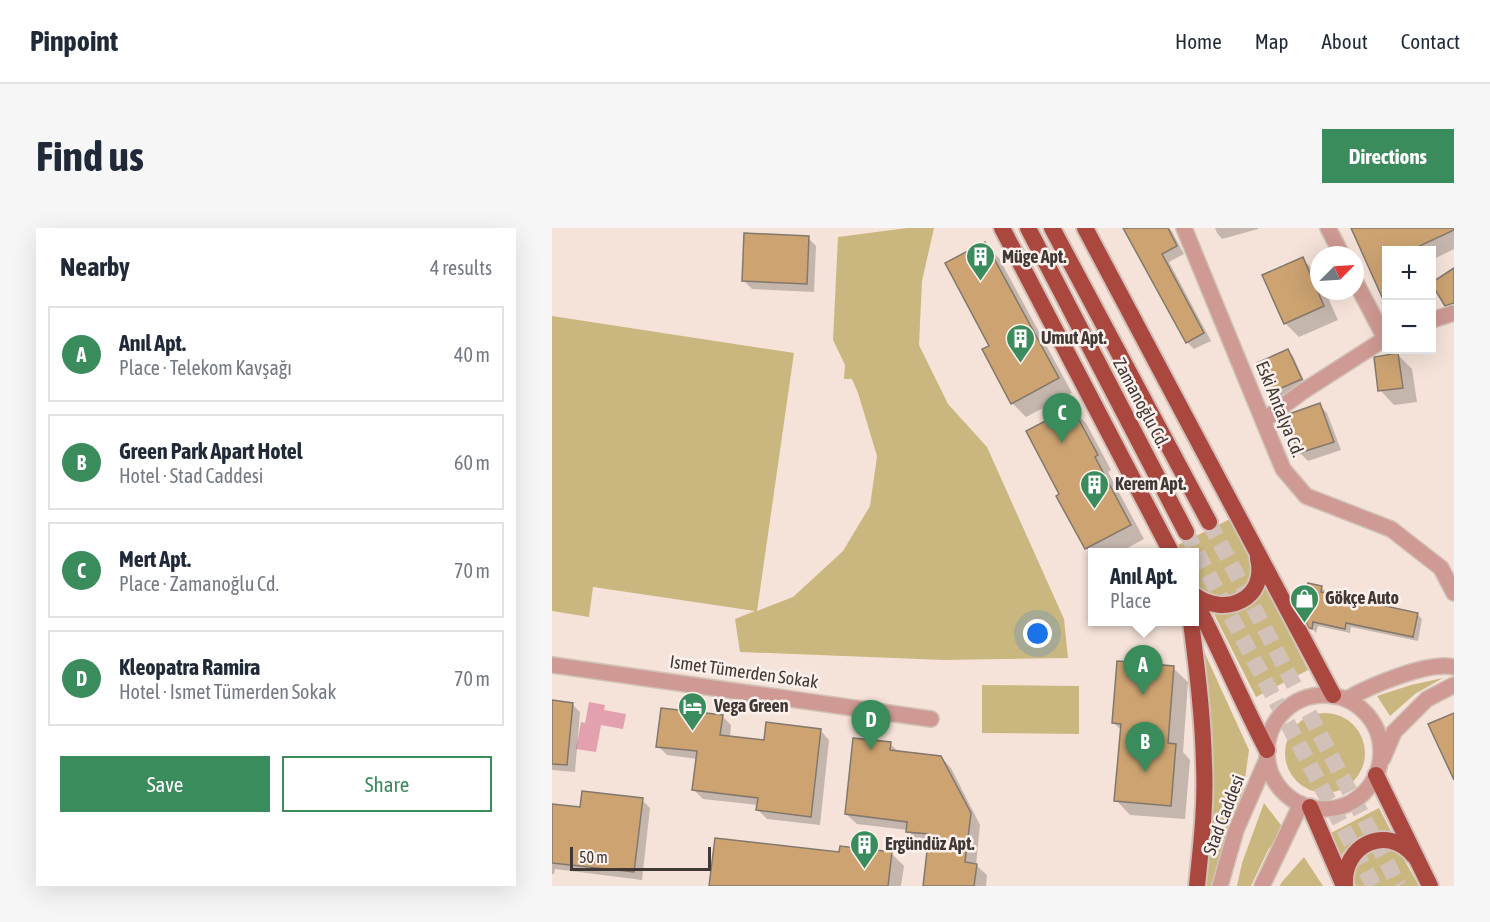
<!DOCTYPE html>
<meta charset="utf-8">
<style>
body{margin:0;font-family:"Asap Condensed",sans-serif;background:#f6f6f7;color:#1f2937}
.controls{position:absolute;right:18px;top:18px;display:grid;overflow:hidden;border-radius:0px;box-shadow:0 6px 24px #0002}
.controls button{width:54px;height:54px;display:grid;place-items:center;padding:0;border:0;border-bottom:2px solid #e0e1e3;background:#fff;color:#1f2937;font:30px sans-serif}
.compass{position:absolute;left:758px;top:18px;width:54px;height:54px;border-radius:50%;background:#fff;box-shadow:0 6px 24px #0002;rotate:66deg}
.scale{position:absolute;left:18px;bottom:15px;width:141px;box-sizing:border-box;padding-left:6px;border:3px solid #3f3835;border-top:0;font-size:16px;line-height:21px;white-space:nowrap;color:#3f3835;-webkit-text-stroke:4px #fcf1ec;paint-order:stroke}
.you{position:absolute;left:486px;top:406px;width:21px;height:21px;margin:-15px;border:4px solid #fff;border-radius:50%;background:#1a73e8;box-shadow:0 0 0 9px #1a73e833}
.badge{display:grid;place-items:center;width:39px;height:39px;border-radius:50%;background:#3a8c5d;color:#fff;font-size:20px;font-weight:700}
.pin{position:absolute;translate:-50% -50px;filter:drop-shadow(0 2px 3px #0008)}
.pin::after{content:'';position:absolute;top:32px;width:21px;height:18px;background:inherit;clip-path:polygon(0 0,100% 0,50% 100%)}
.popup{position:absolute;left:536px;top:320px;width:111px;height:78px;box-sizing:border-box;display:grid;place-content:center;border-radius:0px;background:#fff;filter:drop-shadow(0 2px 4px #0005);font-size:20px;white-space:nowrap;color:#747a83}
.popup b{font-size:22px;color:#1f2937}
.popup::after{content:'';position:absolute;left:50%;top:100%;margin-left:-12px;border:12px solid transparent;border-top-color:#fff}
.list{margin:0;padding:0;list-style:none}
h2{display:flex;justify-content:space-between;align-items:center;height:78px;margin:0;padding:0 24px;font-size:26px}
h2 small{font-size:20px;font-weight:400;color:#747a83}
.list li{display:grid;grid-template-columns:39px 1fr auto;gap:18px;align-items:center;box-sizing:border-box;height:96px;margin:0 12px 12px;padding:0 12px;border:2px solid #e0e1e3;border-radius:0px}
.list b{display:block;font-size:22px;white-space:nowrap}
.list p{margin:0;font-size:20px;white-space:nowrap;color:#747a83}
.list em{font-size:20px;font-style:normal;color:#747a83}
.actions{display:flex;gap:12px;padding:18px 24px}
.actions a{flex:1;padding:14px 0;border:2px solid #3a8c5d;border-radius:0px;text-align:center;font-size:21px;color:#3a8c5d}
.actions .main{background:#3a8c5d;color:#fff}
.map{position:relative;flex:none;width:902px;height:658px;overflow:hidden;border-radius:0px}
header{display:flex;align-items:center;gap:36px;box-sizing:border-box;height:84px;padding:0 30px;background:#fff;border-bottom:2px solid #e0e1e3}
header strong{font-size:28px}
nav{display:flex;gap:33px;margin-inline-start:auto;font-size:21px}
.intro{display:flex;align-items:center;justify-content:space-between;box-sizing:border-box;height:144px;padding:0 36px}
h1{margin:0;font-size:42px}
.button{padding:15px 27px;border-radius:0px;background:#3a8c5d;color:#fff;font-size:21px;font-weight:700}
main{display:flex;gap:36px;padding:0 36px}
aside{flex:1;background:#fff;border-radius:0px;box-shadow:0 6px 24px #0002}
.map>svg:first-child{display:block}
.green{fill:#cab780}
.water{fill:#e3a0ae}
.shadow{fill:#0003}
.building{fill:#cda372;stroke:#83786b;stroke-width:1.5}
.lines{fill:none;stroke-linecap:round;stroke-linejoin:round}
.trunk-tunnel{stroke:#d1c1b8;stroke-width:16;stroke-dasharray:16 8;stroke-linecap:butt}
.minor-casing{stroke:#d1c1b8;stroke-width:18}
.trunk-casing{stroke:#d1c1b8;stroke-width:20}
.minor{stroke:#ce9a93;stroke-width:15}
.trunk{stroke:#aa4840;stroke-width:16}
.labels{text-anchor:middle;stroke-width:5;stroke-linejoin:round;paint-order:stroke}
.poi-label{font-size:18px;font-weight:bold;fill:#3f3835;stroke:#fcf1ec;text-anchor:start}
.street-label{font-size:18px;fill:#3f3835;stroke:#fcf1ec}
</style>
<header>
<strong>Pinpoint</strong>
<nav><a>Home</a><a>Map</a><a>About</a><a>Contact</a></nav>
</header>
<div class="intro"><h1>Find us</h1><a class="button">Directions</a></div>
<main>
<aside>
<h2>Nearby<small>4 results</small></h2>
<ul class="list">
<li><span class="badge">A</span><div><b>Anıl Apt.</b><p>Place · Telekom Kavşağı</p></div><em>40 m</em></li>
<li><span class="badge">B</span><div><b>Green Park Apart Hotel</b><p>Hotel · Stad Caddesi</p></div><em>60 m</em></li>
<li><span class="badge">C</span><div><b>Mert Apt.</b><p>Place · Zamanoğlu Cd.</p></div><em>70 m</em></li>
<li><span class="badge">D</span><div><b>Kleopatra Ramira</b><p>Hotel · Ismet Tümerden Sokak</p></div><em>70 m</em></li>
</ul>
<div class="actions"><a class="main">Save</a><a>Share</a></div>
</aside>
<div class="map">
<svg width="902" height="658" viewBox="0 0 902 658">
<rect width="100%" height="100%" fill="#f5e3d9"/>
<!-- green -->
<g class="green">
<path d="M355,0H382L370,53L367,117L396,176L435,219L512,391L516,430L392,432L188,424L183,391L203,383L41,359L37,389L0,383V88L242,125L205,383L241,369L291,323L318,278L325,228L306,165L300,151H292L293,137L281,112L286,9Z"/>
<path d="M678,291C686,305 701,326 700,342C699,374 649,380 642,348C640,341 642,332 642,324H630L626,317Z"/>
<path d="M713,359L756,442L704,469L662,386C684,389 702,378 713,359Z"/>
<path d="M649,417L697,522L692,559L659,658H651Z"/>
<path d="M891,450L863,466L838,488L825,468L859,457Z"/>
<path d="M430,457L527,458V506L430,505Z"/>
<circle cx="773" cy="525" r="40"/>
<path d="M712,575L732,601L716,622L699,658H685L690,635Z"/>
<path d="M827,580L840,605C819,600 800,611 789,628L777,606Z"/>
<path d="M833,619L849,626L867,658H804C799,645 804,628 817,622C822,620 828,620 833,619Z"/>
<path d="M752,629L771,658H728L729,655Z"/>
</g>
<!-- water -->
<path class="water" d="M37,474L53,477L52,482L74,486L71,501L49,497L44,524L24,521L29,494L33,495Z"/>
<!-- shadow -->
<g class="shadow">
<path d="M573,0H617L619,2L632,26L617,34L659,113L642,121L635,114Z"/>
<path d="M663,0H706V1L670,11L665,5Z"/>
<path d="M807,0H902V21L880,32V22H834V70L831,67Z"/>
<path d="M256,10L264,18L262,64L200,61L192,53Z"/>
<path d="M432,16L447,30L520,165L474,189L460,175L439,118Z"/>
<path d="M750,31L765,45L767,50V63H773L786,92L747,109L733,95Z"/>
<path d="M736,123L741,128L754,157L725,170L719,165L707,136Z"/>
<path d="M846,127L860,141L865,174L842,177L828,162Z"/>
<path d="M767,177L775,185L789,222L756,233L748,225Z"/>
<path d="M520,181L534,195L559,242L556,244L592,311L568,324H540V326L534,320L509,267Z"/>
<path d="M770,360L775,365L774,367L865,386L870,391L866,413L799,399L798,405L766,398L764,405L759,399Z"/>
<path d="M621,440L636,454L631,524L638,532L633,591L578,587L564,572L570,503L562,495Z"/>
<path d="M0,474L20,476L28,484L23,544L0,542Z"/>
<path d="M170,488L179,497L178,510L213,514L268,502L277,512L268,597L215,591L206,582V577L151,571L142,562L145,531L115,527L106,518Z"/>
<path d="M338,516L347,524L389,529L399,540L428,597L424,637L435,647L434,658H372L377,615L366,614L356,602L305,596L294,586Z"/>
<path d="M90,572L98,580L90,652L3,641L2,646H0V577L29,581Z"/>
<path d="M339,625L352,638L349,658H159Z"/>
</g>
<!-- building -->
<g class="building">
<path d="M571,0H616L625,18L610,26L652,105L634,115Z"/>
<path d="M799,0H902V2L859,22H834V78Z"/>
<path d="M192,5L257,8L255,56L190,53Z"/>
<path d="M433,14L507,150L459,176L430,121L437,118L393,35Z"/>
<path d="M751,29L772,78L732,96L710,47Z"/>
<path d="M902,40V75L893,78L879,55Z"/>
<path d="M736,121L750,151L718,165L705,135Z"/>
<path d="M846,125L851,160L826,163L822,129Z"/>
<path d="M768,175L782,214L747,225L732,190L737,186Z"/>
<path d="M520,179L546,227L543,229L579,297L533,321L504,268L507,266L474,203Z"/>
<path d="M756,355L770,358L769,364L866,385L861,409L794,395L793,401L761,394L760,401L757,400L750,386Z"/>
<path d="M565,433L622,438L616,515L624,516L619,578L562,573L569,496L560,495Z"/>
<path d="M0,472L21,475L15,537L0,536Z"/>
<path d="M109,480L171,487L168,507L212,512L214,494L269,501L259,589L204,582L206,570L140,562L145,523L104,519Z"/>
<path d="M902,485V552L876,496Z"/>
<path d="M301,510L339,514L338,522L389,528L419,585L413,634L425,636L422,658H371L377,606L354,604L355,594L293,586Z"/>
<path d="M30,563L91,570L82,644L0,635V576L28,579Z"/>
<path d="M163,610L287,624L288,618L340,624L336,658H157Z"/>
</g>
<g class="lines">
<!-- trunk-tunnel -->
<g class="trunk-tunnel">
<path d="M657,294L847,658"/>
<path d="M634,304L822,658"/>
</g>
<defs>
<g id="minor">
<path d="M632,0L731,241L754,268L839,301L889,340L902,365"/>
<path d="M776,0L790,27"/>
<path d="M803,53L833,110"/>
<path d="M880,92L902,85"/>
<path d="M712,192L750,164L834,110"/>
<path d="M0,437L379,491"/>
<circle cx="772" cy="524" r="57"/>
<path d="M795,471C818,458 876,433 902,439"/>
<path d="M831,530L842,504L875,471L902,457"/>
<path d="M668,658L684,602L715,531"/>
<path d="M710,658L749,576"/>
</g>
<g id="trunk">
<path d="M450,0L619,324"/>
<path d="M476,0L634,304"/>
<path d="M500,0L657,294"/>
<path d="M533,0L781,467"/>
<path d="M642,367C673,390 716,371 706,330"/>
<path d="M642,371C668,421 689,472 715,522"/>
<path d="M639,394C645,441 651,489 652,537C654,578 649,618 645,658"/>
<path d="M824,547L878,658"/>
<path d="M758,579L792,658"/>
<path d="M793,658C790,617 835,595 862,628"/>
</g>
</defs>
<!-- minor casing -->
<use href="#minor" class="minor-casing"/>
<!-- trunk casing -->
<use href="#trunk" class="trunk-casing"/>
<!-- minor -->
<use href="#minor" class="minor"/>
<!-- trunk -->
<use href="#trunk" class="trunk"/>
</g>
<!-- icons -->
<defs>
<symbol id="building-pin" viewBox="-11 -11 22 30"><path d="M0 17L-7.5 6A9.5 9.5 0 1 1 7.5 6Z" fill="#3a8c5d" stroke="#fcf1ec"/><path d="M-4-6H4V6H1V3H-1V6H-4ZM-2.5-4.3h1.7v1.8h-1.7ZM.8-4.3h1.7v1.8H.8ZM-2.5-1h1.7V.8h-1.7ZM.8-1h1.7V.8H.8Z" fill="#fff"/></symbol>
<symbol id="shop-pin" viewBox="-11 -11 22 30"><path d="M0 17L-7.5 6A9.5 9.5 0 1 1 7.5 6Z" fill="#3a8c5d" stroke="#fcf1ec"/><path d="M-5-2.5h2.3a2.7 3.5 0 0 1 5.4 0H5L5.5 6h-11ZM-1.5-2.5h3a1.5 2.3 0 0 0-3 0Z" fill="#fff"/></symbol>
<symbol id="hotel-pin" viewBox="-11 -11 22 30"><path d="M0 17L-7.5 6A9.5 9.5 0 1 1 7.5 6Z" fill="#3a8c5d" stroke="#fcf1ec"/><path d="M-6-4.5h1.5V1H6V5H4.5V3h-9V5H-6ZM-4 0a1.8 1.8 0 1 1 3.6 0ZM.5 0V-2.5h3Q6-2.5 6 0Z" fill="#fff"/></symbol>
</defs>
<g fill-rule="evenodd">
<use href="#building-pin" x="412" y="12" width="33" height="45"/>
<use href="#building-pin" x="452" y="94" width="33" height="45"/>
<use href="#building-pin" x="526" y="240" width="33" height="45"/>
<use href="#shop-pin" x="736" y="354" width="33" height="45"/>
<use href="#hotel-pin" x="124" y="462" width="33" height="45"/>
<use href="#building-pin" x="296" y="600" width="33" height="45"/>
</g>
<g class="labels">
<!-- poi labels -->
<g class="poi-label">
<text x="450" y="35">Müge Apt.</text>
<text x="489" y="116">Umut Apt.</text>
<text x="563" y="262">Kerem Apt.</text>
<text x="773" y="376">Gökçe Auto</text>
<text x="162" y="484">Vega Green</text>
<text x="333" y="622">Ergündüz Apt.</text>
</g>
<!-- street labels -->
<g class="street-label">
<text transform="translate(589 175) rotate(62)" y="6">Zamanoğlu Cd.</text>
<text transform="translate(728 181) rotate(68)" y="6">Eski Antalya Cd.</text>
<text transform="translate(192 444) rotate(8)" y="6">Ismet Tümerden Sokak</text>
<text transform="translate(672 587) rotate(-69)" y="6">Stad Caddesi</text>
</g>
</g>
</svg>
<div class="controls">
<button>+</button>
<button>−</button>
</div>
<svg class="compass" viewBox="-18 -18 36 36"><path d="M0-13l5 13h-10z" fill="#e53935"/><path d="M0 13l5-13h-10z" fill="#747a83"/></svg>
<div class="scale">50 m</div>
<div class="you"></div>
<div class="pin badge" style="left:591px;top:467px">A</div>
<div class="popup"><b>Anıl Apt.</b>Place</div>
<div class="pin badge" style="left:593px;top:544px">B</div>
<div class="pin badge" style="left:510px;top:215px">C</div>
<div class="pin badge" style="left:319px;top:522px">D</div>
</div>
</main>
